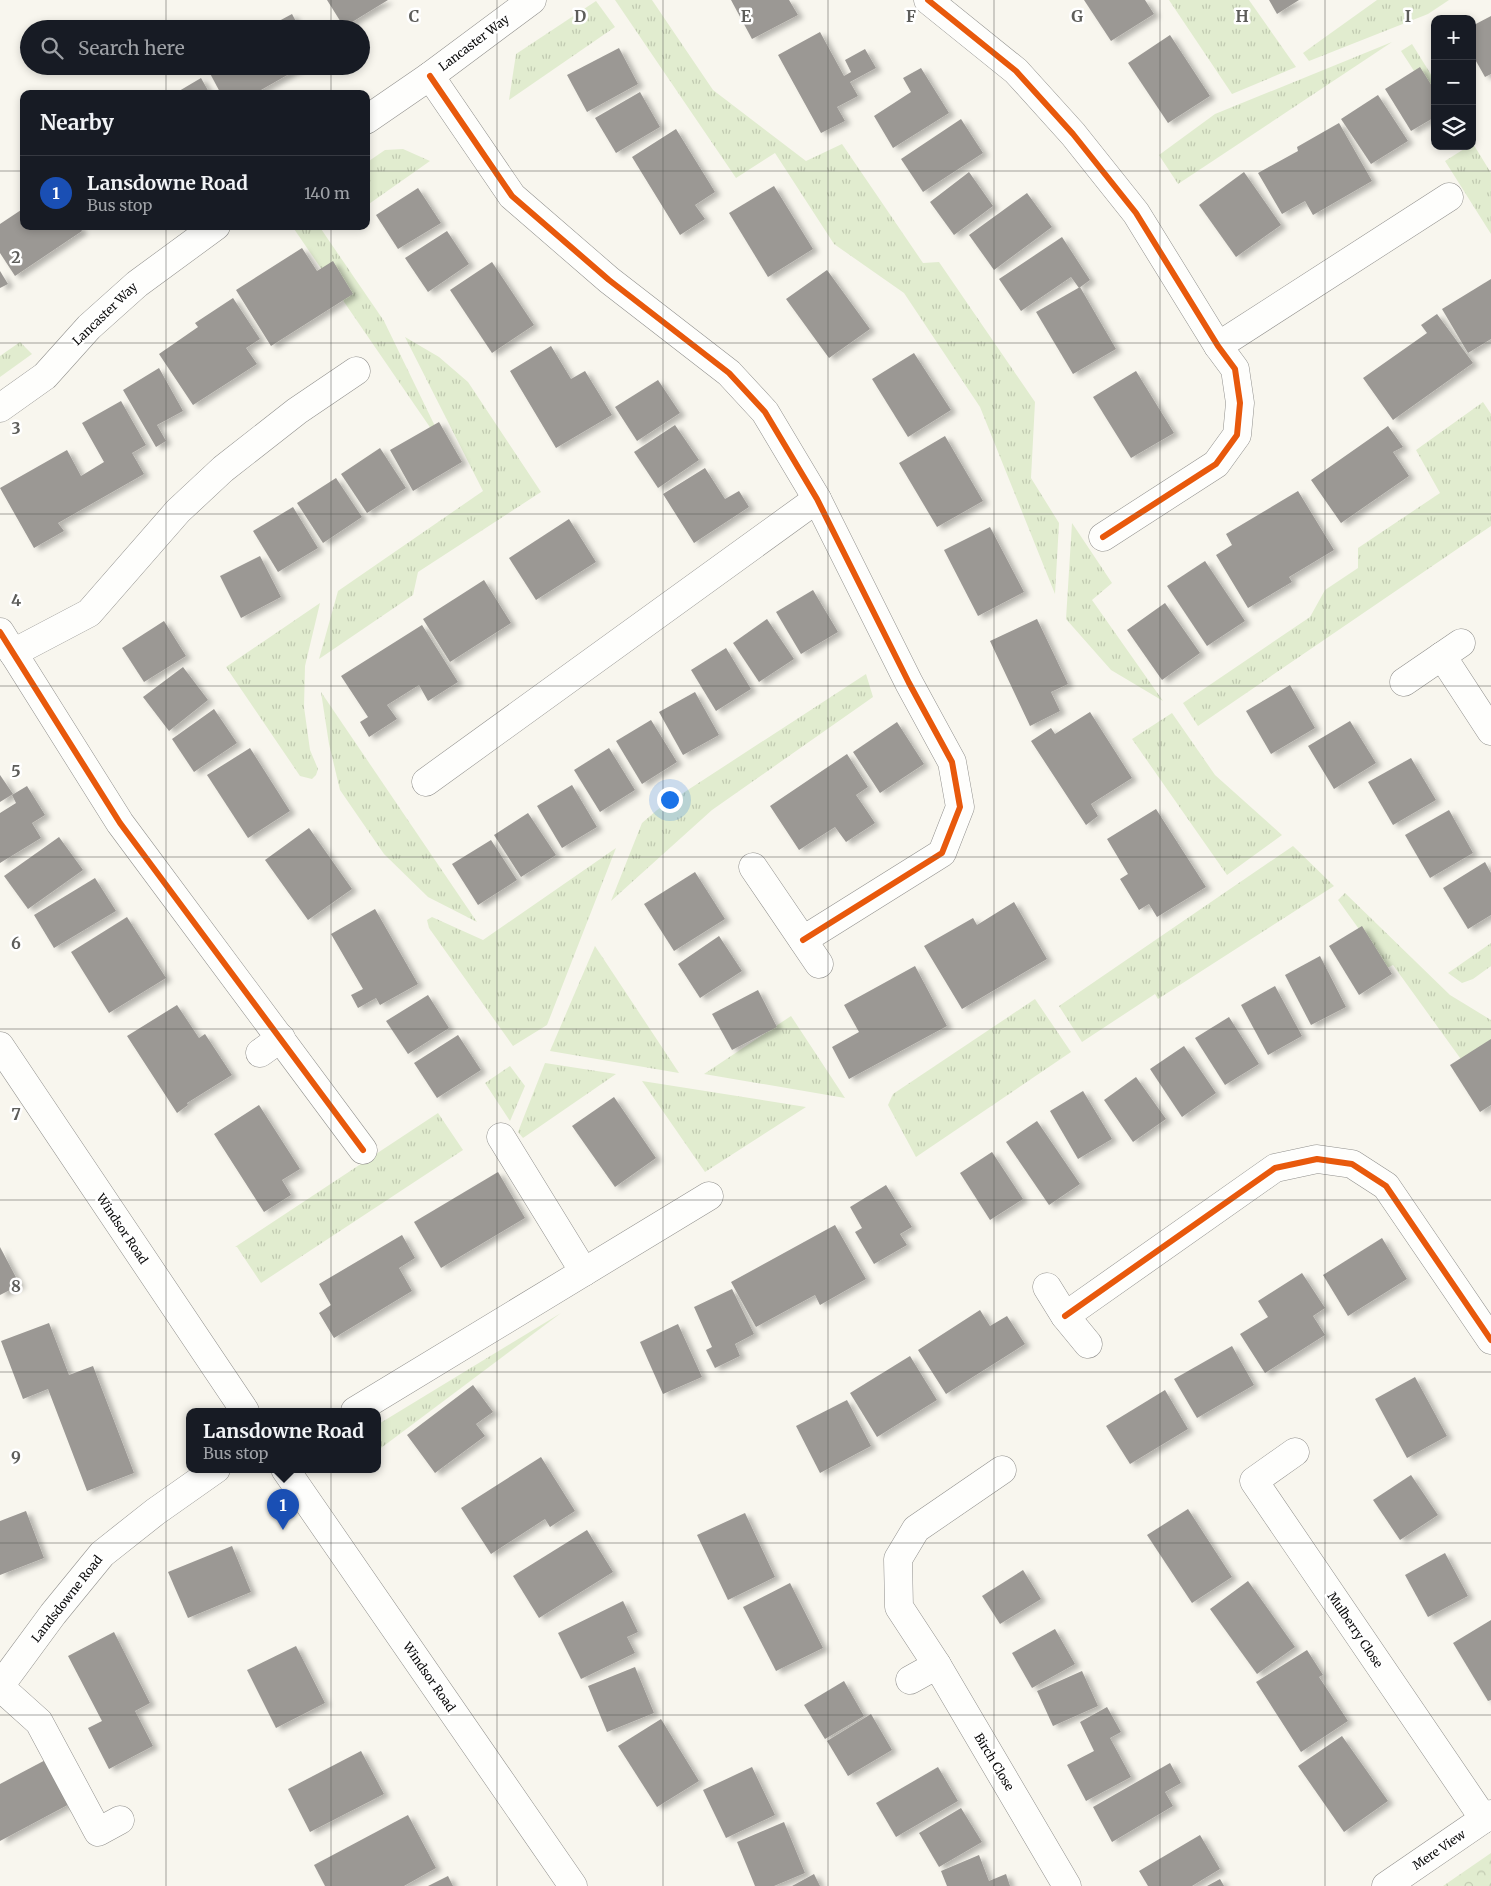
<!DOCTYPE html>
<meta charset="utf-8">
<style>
body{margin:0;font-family:Merriweather,serif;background:#242831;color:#f1f3f6}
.controls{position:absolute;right:15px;top:15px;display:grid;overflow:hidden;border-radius:10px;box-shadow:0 2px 8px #0003}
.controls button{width:45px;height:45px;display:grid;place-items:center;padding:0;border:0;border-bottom:1px solid #363941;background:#171b24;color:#f1f3f6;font:25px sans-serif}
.you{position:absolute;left:669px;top:799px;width:18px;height:18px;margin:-12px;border:4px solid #fff;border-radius:50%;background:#1a73e8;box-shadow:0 0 0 8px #1a73e833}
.badge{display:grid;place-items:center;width:32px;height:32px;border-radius:50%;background:#0b8043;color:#fff;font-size:16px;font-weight:700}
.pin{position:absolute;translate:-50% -41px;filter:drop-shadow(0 1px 2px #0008)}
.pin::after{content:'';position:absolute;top:26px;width:18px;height:15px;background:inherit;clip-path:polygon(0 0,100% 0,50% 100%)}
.popup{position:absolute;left:186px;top:1408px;width:195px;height:65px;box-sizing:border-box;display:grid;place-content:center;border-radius:10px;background:#171b24;filter:drop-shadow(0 1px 4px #0005);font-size:16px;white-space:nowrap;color:#9ea1a6}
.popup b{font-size:19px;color:#f1f3f6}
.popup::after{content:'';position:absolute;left:50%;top:100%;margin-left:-10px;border:10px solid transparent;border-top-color:#171b24}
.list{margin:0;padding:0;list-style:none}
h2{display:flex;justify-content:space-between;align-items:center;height:65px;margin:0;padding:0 20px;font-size:21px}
h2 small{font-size:16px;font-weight:400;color:#9ea1a6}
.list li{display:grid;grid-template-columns:32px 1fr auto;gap:15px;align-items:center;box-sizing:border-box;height:75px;padding:0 20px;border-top:1px solid #363941}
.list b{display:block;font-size:19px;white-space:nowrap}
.list p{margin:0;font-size:16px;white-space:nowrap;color:#9ea1a6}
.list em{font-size:16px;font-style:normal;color:#9ea1a6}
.icon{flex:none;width:28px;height:28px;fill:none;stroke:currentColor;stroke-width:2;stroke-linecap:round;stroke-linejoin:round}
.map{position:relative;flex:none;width:1491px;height:1886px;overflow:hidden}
.search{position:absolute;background:#171b24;box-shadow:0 2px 8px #0003;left:20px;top:20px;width:350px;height:55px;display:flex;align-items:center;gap:12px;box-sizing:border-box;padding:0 18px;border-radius:28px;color:#9ea1a6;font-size:19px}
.panel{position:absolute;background:#171b24;box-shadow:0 2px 8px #0003;left:20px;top:90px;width:350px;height:140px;border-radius:10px}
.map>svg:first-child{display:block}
.grass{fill:url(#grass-tufts)}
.park{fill:url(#park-crowns)}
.building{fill:#9b9894;filter:url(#shadow)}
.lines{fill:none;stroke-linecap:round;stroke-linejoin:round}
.minor-casing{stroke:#91908d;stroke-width:29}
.minor{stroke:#fefefc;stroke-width:28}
.cycleway-casing{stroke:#fff;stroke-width:9}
.cycleway{stroke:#e8590c;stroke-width:6}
.grid{fill:none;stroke:#5d5d5a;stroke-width:1;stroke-opacity:0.55}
.labels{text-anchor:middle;stroke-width:5;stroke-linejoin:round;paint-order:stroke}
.street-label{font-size:12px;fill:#0a0a0a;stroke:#fff}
.grid-label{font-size:16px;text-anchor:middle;font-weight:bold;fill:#5d5d5a;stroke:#fff;stroke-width:5;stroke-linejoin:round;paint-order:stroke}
</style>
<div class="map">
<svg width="1491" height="1886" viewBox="0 0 1491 1886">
<defs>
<pattern id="grass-tufts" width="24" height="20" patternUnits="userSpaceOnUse" patternTransform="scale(1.25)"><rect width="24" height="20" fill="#e1eccf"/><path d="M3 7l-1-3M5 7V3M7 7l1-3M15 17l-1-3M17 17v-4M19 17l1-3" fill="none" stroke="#c0c9b0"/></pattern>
<pattern id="park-crowns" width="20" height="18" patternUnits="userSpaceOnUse" patternTransform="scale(1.25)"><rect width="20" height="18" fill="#e1eccf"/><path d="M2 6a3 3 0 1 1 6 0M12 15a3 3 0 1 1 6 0" fill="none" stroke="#c0c9b0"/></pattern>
<filter id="shadow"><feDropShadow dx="5.5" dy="3" stdDeviation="2.5" flood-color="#0004"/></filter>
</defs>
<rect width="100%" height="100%" fill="#f8f6ee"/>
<!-- grass -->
<g class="grass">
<path d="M615,0H652L713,90L806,161L842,144L923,263L939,262L1035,402L1031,478L1059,523L1055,594L980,407L904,293L834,244L775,153L736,178Z"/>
<path d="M1169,0H1249L1296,67L1232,94Z"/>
<path d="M1377,0H1449L1428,14L1309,61L1303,53Z"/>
<path d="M596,1L615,27L509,100L516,54Z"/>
<path d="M1392,42L1178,184L1159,155L1215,114Z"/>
<path d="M1412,44L1435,81V103L1401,51Z"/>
<path d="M1472,142L1491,173V234L1445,161L1464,149L1463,146H1472Z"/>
<path d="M403,149L430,161L366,206V163L385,150Z"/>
<path d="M292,226H319L384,321L449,455Z"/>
<path d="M405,337L439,357L468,382L541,492L418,572L413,595L319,659L338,591L483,491Z"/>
<path d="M20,342L32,354L0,377V356Z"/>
<path d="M1483,402L1491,414V526L1198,726L1183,703L1310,617L1325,590L1358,568V548L1440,493L1416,450Z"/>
<path d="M1072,523L1112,583L1092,600L1163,701L1111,670L1066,619Z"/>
<path d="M320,603L305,666L304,707L310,750L318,769L316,775L312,779L300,776L226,667Z"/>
<path d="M866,674L873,697L712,810L611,901L642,823L657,810Z"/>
<path d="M321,692L477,922L428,897L384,854L340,790L329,744Z"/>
<path d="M1172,713L1215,775L1282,835L1227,875L1132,739Z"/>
<path d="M1293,846L1334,886L1158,999L1155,994L1082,1042L1059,1006Z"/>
<path d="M616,848L547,1025L513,1046L429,928L427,920L432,917L483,940Z"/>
<path d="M1345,893L1450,995L1491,1020V1053L1468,1069L1393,965L1387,968L1338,900Z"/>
<path d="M1491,943V966L1473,979L1462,983L1448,973Z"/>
<path d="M595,946L679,1073L550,1051Z"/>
<path d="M1035,999L1071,1052L916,1157L888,1105L893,1094Z"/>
<path d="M791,1016L845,1098L704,1074Z"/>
<path d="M545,1063L616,1074L523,1138L518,1132Z"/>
<path d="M510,1066L525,1086L510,1121L485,1083Z"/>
<path d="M642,1081L806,1107L705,1172Z"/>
<path d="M438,1113L463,1150L261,1283L237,1247H235Z"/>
<path d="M561,1313L377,1451V1425Z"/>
</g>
<!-- park -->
<path class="park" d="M1491,1853V1886H1443Z"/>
<!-- building -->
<g class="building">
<path d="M327,0H388L344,27Z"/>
<path d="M731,0H789L798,15L752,39Z"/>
<path d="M1084,0H1145L1154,14L1111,41Z"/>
<path d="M1269,0H1299L1277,14Z"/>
<path d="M292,14L300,29H264Z"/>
<path d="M1491,16V74L1485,77L1472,54V26Z"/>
<path d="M820,32L844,76L851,72L845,60L865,49L876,68L850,82L858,96L837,107L845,121L821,133L778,55Z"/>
<path d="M1170,35L1210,96L1168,123L1128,63Z"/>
<path d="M619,48L638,84L587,112L567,75Z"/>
<path d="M206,66H303L254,94H221Z"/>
<path d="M1420,67L1435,91V117L1411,131L1385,89Z"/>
<path d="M921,68L949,113L893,148L874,116L911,92L903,78Z"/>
<path d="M201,78L210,94H174Z"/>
<path d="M640,92L660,127L616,153L595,118Z"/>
<path d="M1378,95L1408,141L1371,164L1341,119Z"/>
<path d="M961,119L983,153L923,192L901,159Z"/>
<path d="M1339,123L1372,181L1313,215L1305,201L1282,214L1258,173L1298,151L1297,147Z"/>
<path d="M676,129L715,192L695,205L705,219L680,235L632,157Z"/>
<path d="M969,172L993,206L954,235L930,202Z"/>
<path d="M1244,172L1281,225L1236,257L1199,205Z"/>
<path d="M774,186L813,249L768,277L729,213Z"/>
<path d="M418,188L441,223L398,249L376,215Z"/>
<path d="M1027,193L1052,227L994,270L969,235Z"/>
<path d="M24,208V226H79L82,231L15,276L0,253V224Z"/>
<path d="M447,231L469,264L428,292L405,258Z"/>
<path d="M1062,237L1090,280L1079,288L1071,277L1021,311L999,279Z"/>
<path d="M302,248L317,271L333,261L353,294L271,346L236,290Z"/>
<path d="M492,262L534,325L492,353L450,290Z"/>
<path d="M827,270L870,329L829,358L786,299Z"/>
<path d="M0,271L8,284L0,288Z"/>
<path d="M1491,279V339L1468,353L1442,309Z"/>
<path d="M1080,287L1116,349L1073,374L1036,312Z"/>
<path d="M233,298L260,339L246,348L257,364L193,405L159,354L198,327L195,323Z"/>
<path d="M1437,314L1473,363L1393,420L1363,378L1427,333L1421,325Z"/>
<path d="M551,346L571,379L585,371L612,415L556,448L510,371Z"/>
<path d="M914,353L951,410L908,437L872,379Z"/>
<path d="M159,368L183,411L157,425L166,441L156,447L123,390Z"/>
<path d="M1136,371L1174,433L1131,458L1093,397Z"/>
<path d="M658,380L680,413L637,441L615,407Z"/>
<path d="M121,401L146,445L132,453L144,474L58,523L64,531L34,548L0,488L67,450L81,476L104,462L82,423Z"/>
<path d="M439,422L462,462L413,491L390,450Z"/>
<path d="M675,425L699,460L658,488L634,452Z"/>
<path d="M1388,426L1403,447L1393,452L1409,476L1341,523L1311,480Z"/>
<path d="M945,436L983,501L937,527L899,463Z"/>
<path d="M380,448L406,488L367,513L341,474Z"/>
<path d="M705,468L725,499L739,491L749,507L694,543L663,494Z"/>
<path d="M336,478L362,517L323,543L297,503Z"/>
<path d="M1298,491L1334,550L1289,577L1292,582L1248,608L1216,555L1232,545L1226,534Z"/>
<path d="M293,507L318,548L278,572L253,531Z"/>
<path d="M569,519L596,562L536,600L509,558Z"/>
<path d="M990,527L1024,592L978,616L944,550Z"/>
<path d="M260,556L281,597L241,618L220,576Z"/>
<path d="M1205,561L1245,621L1207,646L1167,586Z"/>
<path d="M484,580L511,623L450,662L423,619Z"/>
<path d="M813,590L838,632L801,654L776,612Z"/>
<path d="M1165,603L1200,653L1162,680L1127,630Z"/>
<path d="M767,619L794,659L759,682L733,643Z"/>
<path d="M1037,619L1068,684L1051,692L1060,711L1030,726L990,641Z"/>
<path d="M164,621L186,656L144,682L122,648Z"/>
<path d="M422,625L458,682L428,701L419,685L387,705L397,719L369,737L360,722L368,717L341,676Z"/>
<path d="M726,648L751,689L716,711L691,670Z"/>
<path d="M183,667L208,700L169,731L143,697Z"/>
<path d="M1290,685L1315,728L1271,754L1246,711Z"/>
<path d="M695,692L719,735L683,755L659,712Z"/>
<path d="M214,709L237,743L194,772L172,739Z"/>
<path d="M1090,712L1132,778L1091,804L1098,816L1086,825L1031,741L1051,728L1055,734Z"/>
<path d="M651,720L677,762L642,784L616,741Z"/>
<path d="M1350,721L1376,763L1334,789L1308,746Z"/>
<path d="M897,722L924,764L880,793L853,752Z"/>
<path d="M250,748L290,811L248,838L207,775Z"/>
<path d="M609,748L635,790L600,812L574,770Z"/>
<path d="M847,754L868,787L856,795L875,823L846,842L835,827L799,850L770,806Z"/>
<path d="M1411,758L1436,800L1393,825L1368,782Z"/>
<path d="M0,775L13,794L0,802Z"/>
<path d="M572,785L597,827L562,848L537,806Z"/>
<path d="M27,786L45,815L32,823L41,838L0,863V813L16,803L12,795Z"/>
<path d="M1156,809L1206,887L1157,917L1149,904L1139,910L1120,879L1128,874L1107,839Z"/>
<path d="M1449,810L1473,853L1430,878L1405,835Z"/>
<path d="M528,813L556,855L521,877L494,835Z"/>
<path d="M309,828L352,889L308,920L265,860Z"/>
<path d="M59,837L83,870L28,909L4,876Z"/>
<path d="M491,840L517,880L478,905L452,864Z"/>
<path d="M1485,862L1491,873V915L1468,929L1443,888Z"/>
<path d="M695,872L725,919L674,951L644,904Z"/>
<path d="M95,878L116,911L54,948L34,915Z"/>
<path d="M1014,902L1047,959L962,1009L924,946L973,918L977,925Z"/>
<path d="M375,909L418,984L380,1005L376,998L358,1008L351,995L363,989L331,934Z"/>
<path d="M127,917L166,978L109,1013L71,952Z"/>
<path d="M1362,926L1392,974L1359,995L1329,946Z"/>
<path d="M719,936L742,971L700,998L678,964Z"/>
<path d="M1320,956L1346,1007L1311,1025L1285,975Z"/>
<path d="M915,966L947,1026L849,1079L832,1047L859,1032L844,1005Z"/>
<path d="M1275,986L1302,1036L1268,1055L1241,1005Z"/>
<path d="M758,990L777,1027L732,1050L712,1014Z"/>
<path d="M428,995L449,1028L408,1054L386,1021Z"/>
<path d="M177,1005L199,1038L205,1034L232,1075L187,1103L188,1105L177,1113L127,1036Z"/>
<path d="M1229,1017L1259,1064L1225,1085L1195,1038Z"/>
<path d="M458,1035L481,1070L437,1098L414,1063Z"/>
<path d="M1491,1039V1105L1480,1112L1450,1065Z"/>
<path d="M1184,1046L1216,1093L1182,1117L1150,1069Z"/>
<path d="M1136,1077L1166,1119L1133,1142L1104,1100Z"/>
<path d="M1083,1091L1112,1139L1078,1159L1050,1111Z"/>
<path d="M614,1097L656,1158L615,1187L572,1126Z"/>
<path d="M259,1105L300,1169L282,1180L291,1195L264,1212L214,1134Z"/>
<path d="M1037,1121L1080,1184L1049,1205L1006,1142Z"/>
<path d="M992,1152L1023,1199L990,1220L960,1173Z"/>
<path d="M498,1172L525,1218L441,1268L414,1222Z"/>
<path d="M886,1185L912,1227L900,1234L907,1245L874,1264L855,1232L862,1228L850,1207Z"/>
<path d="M835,1225L866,1279L820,1305L815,1295L756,1327L731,1282Z"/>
<path d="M402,1235L415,1258L399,1268L412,1291L334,1338L319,1313L331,1305L319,1284Z"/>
<path d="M1382,1238L1407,1279L1348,1316L1323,1275Z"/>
<path d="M0,1247L20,1285L0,1295Z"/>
<path d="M1302,1273L1325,1308L1313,1316L1325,1335L1265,1373L1240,1334L1268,1317L1258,1301Z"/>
<path d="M732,1289L754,1334L735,1344L740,1356L715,1368L706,1350L712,1347L694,1307Z"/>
<path d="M980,1310L990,1326L1007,1316L1025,1344L946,1394L918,1350Z"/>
<path d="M49,1323L69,1375L93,1366L134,1473L87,1491L48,1389L23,1399L1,1341Z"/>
<path d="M678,1324L702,1377L663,1394L640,1342Z"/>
<path d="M1232,1346L1254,1385L1197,1418L1174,1379Z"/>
<path d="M910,1356L937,1400L877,1437L850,1393Z"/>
<path d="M1415,1377L1447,1436L1407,1458L1375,1399Z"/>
<path d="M473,1385L493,1412L476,1424L485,1436L435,1473L407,1435Z"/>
<path d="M1165,1390L1188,1429L1130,1464L1106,1426Z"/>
<path d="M847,1400L871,1446L820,1473L796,1426Z"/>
<path d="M541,1457L575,1511L550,1527L545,1519L491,1554L461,1508Z"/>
<path d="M1411,1475L1438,1515L1400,1540L1373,1500Z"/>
<path d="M1188,1509L1232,1577L1192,1603L1147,1535Z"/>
<path d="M26,1511L44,1558L0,1575V1521Z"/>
<path d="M745,1513L775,1577L728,1600L697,1535Z"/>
<path d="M587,1530L613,1572L539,1618L513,1576Z"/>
<path d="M232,1546L251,1592L188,1618L168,1572Z"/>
<path d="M1445,1553L1468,1596L1428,1617L1405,1575Z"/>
<path d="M1023,1570L1041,1599L1000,1624L982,1596Z"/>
<path d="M1248,1581L1295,1647L1257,1674L1210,1609Z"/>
<path d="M790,1583L823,1648L776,1671L743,1607Z"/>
<path d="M623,1601L638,1632L627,1637L635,1653L581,1679L558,1633Z"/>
<path d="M1491,1620V1700L1488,1701L1453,1643Z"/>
<path d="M1055,1629L1075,1664L1032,1688L1012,1653Z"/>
<path d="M114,1632L150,1703L135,1711L153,1746L109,1769L88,1728L102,1721L68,1656Z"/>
<path d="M296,1646L325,1703L276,1728L247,1670Z"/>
<path d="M1307,1650L1323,1675L1319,1677L1348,1721L1301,1752L1256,1682Z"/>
<path d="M635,1667L654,1713L607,1732L588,1686Z"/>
<path d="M1082,1671L1098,1706L1053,1726L1037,1691Z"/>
<path d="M844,1681L864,1716L825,1739L804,1705Z"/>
<path d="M1107,1707L1121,1732L1110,1738L1131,1777L1086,1801L1067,1765L1094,1751L1080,1722Z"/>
<path d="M871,1714L892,1750L848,1776L827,1741Z"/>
<path d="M661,1719L699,1781L657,1807L618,1746Z"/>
<path d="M1342,1736L1388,1801L1344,1832L1298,1766Z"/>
<path d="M361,1751L384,1794L310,1832L288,1789Z"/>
<path d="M53,1756L77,1800L0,1841V1784Z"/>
<path d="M1170,1763L1181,1783L1165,1792L1173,1806L1112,1842L1093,1807Z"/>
<path d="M752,1767L775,1815L726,1838L703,1790Z"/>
<path d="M938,1767L958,1801L896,1837L876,1803Z"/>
<path d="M961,1808L982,1842L939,1867L919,1833Z"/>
<path d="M408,1815L436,1868L404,1886H325L314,1865Z"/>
<path d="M784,1822L805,1873L774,1886H755L737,1842Z"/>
<path d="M1200,1835L1220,1869L1192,1886H1148L1139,1871Z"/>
<path d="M979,1855L989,1881L1006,1874L1010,1886H947L941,1871Z"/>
<path d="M814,1874L820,1886H792Z"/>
<path d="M448,1876L453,1886H428Z"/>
<path d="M1220,1879L1224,1886H1207Z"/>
</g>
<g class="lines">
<defs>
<g id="minor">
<path d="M928,0L1016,71L1073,134L1136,213L1218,346L1235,369L1240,403L1237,435L1216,464L1103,537"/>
<path d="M430,76L512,196L609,280L729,373L765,412L817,499L909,683L952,762L960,807L942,853L803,940"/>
<path d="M366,120L430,76L532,0"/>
<path d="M1218,346L1449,197"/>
<path d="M0,408L45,376L89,327L137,284L216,226"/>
<path d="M0,632L120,823L363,1150"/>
<path d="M13,653L89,613L178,511L223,469L297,411L356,371"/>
<path d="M1442,656L1491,731"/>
<path d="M1404,682L1461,643"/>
<path d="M426,782L817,499"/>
<path d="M753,867L819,964"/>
<path d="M0,1046L245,1411"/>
<path d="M260,1053L281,1038"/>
<path d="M501,1137L584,1272"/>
<path d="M1047,1287L1065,1316L1088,1344"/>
<path d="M1065,1316L1275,1168L1317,1159L1352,1164L1386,1186L1491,1340"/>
<path d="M355,1411L709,1196"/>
<path d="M1295,1452L1254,1481L1484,1819"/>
<path d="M285,1469L573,1886"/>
<path d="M937,1665L899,1607L898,1559L916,1529L1002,1470"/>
<path d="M910,1680L937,1665L1067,1886"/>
<path d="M0,1686L53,1614L102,1554L155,1512L216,1469"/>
<path d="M0,1687L39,1722L98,1832L120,1820"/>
<path d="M1386,1886L1491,1814"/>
</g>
</defs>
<!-- minor casing -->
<use href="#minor" class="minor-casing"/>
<!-- minor -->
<use href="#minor" class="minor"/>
<defs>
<g id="cycleway">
<path d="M928,0L1016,71L1073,134L1136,213L1218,346L1235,369L1240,403L1237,435L1216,464L1103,537"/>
<path d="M430,76L512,196L609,280L729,373L765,412L817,499L909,683L952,762L960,807L942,853L803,940"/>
<path d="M0,632L120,823L363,1150"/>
<path d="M1065,1316L1275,1168L1317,1159L1352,1164L1386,1186L1491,1340"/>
</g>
</defs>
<!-- cycleway casing -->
<use href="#cycleway" class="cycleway-casing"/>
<!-- cycleway -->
<use href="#cycleway" class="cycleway"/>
</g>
<!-- grid -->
<path class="grid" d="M166,0V29M331,0V29M497,0V1886M663,0V1886M828,0V1886M994,0V1886M1160,0V1886M1325,0V1886M166,66V94M331,66V94M0,171H24M366,171H1491M166,226V1886M331,226V1886M0,343H1491M0,514H1491M0,686H1491M0,857H1491M0,1029H1491M0,1200H1491M0,1372H1491M0,1543H1491M0,1715H1491"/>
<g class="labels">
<!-- street labels -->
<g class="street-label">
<text transform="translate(474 43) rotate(-37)" y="4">Lancaster Way</text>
<text transform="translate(105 314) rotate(-44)" y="4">Lancaster Way</text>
<text transform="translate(122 1229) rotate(56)" y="4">Windsor Road</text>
<text transform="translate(67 1599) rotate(-52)" y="4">Landsdowne Road</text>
<text transform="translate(1355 1630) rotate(56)" y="4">Mulberry Close</text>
<text transform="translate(429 1677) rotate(55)" y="4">Windsor Road</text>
<text transform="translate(994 1762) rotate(59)" y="4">Birch Close</text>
<text transform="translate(1439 1850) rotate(-34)" y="4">Mere View</text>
</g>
</g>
<g class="grid-label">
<text x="414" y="22">C</text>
<text x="580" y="22">D</text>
<text x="746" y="22">E</text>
<text x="911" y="22">F</text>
<text x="1077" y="22">G</text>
<text x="1242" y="22">H</text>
<text x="1408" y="22">I</text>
<text x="16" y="263">2</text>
<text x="16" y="434">3</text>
<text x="16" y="606">4</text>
<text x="16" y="777">5</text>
<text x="16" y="949">6</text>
<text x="16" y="1120">7</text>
<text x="16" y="1292">8</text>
<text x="16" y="1463">9</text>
</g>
</svg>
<div class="controls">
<button>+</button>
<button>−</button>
<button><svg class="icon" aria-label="layers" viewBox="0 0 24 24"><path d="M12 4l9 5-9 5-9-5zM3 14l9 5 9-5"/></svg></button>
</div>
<div class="you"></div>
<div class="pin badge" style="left:283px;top:1530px;background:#1a4fb4">1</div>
<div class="popup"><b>Lansdowne Road</b>Bus stop</div>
<div class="search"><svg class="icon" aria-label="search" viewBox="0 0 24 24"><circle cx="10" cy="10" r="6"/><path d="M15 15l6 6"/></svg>Search here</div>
<section class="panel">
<h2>Nearby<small></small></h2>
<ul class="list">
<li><span class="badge" style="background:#1a4fb4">1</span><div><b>Lansdowne Road</b><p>Bus stop</p></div><em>140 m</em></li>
</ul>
</section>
</div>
